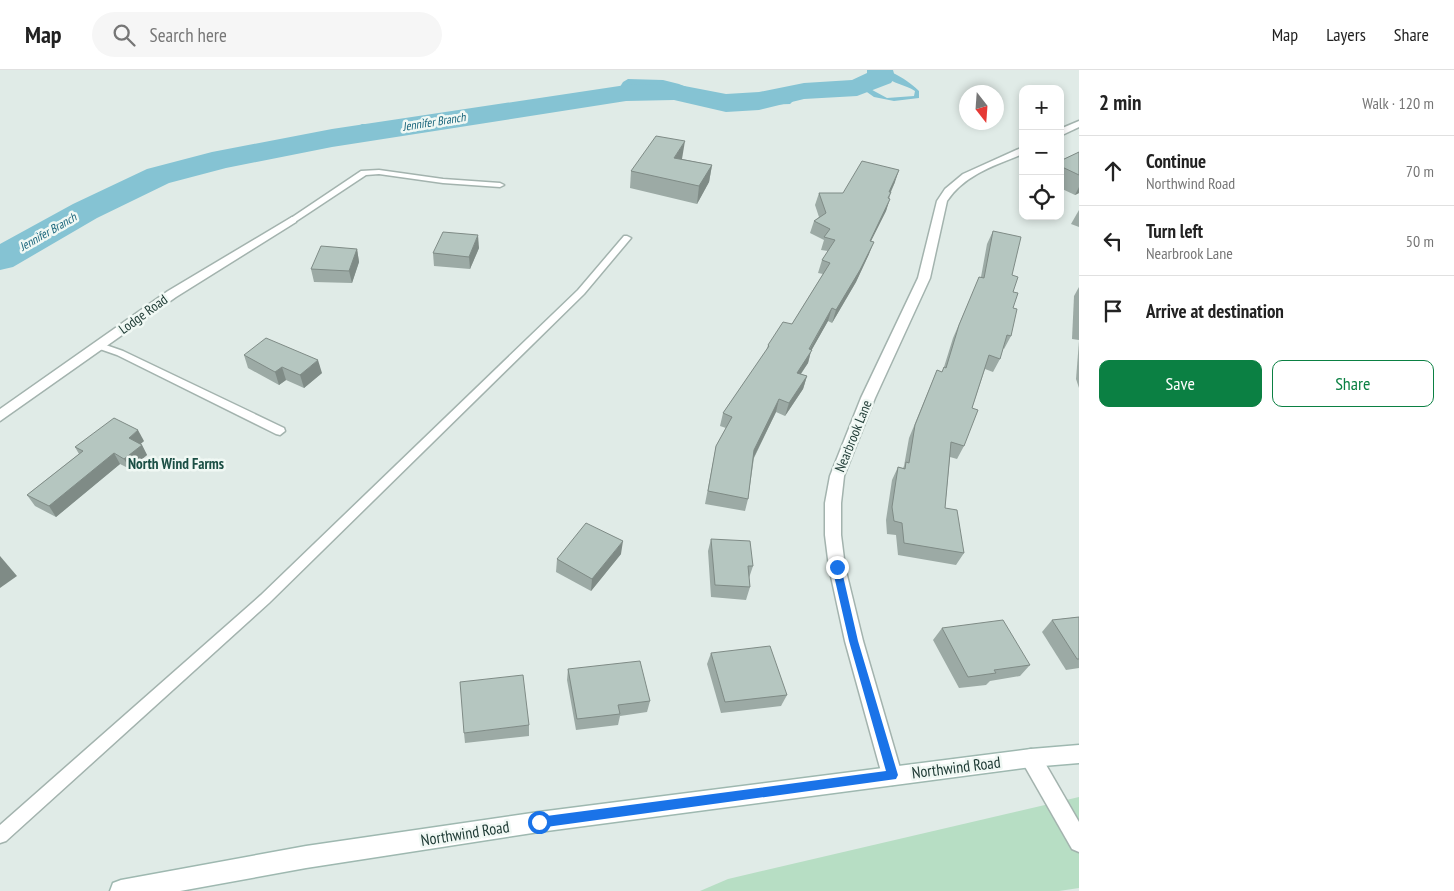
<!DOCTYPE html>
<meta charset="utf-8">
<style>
body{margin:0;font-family:"PT Sans Narrow",sans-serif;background:#f6f6f6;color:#222}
.controls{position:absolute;right:15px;top:15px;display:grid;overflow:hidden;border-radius:10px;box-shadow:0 2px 8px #0003}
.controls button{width:45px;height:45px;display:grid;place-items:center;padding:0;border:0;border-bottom:1px solid #e0e0e0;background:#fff;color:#222;font:25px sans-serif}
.compass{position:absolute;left:959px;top:15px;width:45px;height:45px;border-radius:50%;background:#fff;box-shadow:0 2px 8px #0003;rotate:163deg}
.stop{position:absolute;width:15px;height:15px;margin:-11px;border:4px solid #1a73e8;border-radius:50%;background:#fff}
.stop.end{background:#1a73e8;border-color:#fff;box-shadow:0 1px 5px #0008}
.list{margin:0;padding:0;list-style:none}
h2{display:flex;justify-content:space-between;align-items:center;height:65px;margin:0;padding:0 20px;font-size:21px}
h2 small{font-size:16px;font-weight:400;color:#767676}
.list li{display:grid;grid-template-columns:32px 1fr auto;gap:15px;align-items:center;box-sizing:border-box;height:70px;padding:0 20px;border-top:1px solid #e0e0e0}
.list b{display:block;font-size:19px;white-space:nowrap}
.list p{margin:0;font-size:16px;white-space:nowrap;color:#767676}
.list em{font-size:16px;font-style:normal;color:#767676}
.actions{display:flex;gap:10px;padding:15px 20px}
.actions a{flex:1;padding:11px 0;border:1px solid #0b8043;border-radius:10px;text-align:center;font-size:18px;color:#0b8043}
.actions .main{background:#0b8043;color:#fff}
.icon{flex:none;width:28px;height:28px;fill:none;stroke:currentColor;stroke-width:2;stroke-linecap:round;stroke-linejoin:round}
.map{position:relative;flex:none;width:1079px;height:821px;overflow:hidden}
header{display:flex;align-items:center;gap:30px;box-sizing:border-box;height:70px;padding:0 25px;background:#fff;border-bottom:1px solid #e0e0e0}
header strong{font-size:24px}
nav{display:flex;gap:28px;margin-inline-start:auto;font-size:18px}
.search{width:350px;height:45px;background:#f6f6f6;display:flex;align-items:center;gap:12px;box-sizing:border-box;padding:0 18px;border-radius:28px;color:#767676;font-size:19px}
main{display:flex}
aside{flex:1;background:#fff}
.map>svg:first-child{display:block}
.green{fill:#b7dec4}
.water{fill:#85c3d3}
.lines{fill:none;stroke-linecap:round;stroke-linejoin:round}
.river{fill:#85c3d3;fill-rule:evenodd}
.lane-casing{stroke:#a3b3ae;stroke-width:3}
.street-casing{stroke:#a3b3ae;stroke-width:3}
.secondary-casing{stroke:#9eb8b0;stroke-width:3}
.lane{fill:#fff;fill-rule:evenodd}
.street{fill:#fff;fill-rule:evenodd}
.secondary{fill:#fff;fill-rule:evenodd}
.wall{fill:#9caaa5}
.shaded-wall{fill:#7f8b86}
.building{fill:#b5c6c0;stroke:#7f8b86}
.route{fill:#1a73e8}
.labels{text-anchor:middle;stroke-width:5;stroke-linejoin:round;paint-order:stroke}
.far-water-label{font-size:12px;font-style:italic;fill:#18647a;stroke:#f0f8f4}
.street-label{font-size:14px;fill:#203c36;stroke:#f0f8f4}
.neighbourhood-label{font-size:15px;font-weight:bold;fill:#1b4f45;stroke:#f0f8f4}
.near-street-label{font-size:16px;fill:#203c36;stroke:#f0f8f4}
</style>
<header>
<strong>Map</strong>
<div class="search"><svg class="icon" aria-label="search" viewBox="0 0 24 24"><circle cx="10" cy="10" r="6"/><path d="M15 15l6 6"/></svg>Search here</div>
<nav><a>Map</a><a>Layers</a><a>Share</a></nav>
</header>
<main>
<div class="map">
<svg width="1079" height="821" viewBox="0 0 1079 821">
<rect width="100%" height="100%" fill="#e0ebe7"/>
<!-- green -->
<path class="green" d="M1079,727V818L1059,821H700L728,809Z"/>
<!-- water -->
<path class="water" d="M880,0C893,0 910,12 919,21V28L894,31L874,27L864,20L846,15L797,21L793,24V31L790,34L735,36L711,31L674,16L653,15L598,34L487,45L377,61L268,85H251L184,99L120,136L0,190V183L4,181L77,153L126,128L149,109L196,88L266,77L284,71L355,58L362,54L385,55L401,49L419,52L498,37L561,32H581L602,29L619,22L618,20L623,12L628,9L663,10L679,14L723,32L743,35L799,18L841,14L863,15L887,28L914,26L915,21C905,14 884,12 880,0Z"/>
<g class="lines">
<!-- river -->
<path class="river" d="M867,0H893L895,7L891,13L857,26L804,29L759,40L726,42L674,30L626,31L332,77L226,98L169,113L97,148L13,197L0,200V174L73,134L147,99L212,82L332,59L626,15L674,14L726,24L759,22L804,13L852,10L867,3Z"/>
<defs>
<g id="lane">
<path d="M379,100L443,109L500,113L504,115L500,117L443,113L379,104L366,105L295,152L288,150L361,101Z"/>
<path d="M624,166H627L631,168L584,224L269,533L6,771L0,773V755L261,525L578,220Z"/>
<path d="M100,273L123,281L284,358L285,361L280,365L276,364L117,285L97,278L95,276Z"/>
</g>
<g id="street">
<path d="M1079,51V57L1060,66V59Z"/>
<path d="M1023,77V84C995,95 964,105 947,131L930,208L875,328L844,406L841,433V465L845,497L863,571L902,705L899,712L892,715L885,712L882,705L845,571L829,497L825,465V433L830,406L861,328L918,208L937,131L945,119L963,104Z"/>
<path d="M292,147L296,148V152L176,227L0,351V339L168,221Z"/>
<path d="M1031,679L1038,681L1079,752V782L1072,779L1024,695L1021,688L1024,681Z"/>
</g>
<path id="secondary" d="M1079,675V693L1031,697L539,762L306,798L180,821H110L113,813L121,810L306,776L539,742L1031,679Z"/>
</defs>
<!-- lane casing -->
<use href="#lane" class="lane-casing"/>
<!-- street casing -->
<use href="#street" class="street-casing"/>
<!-- secondary casing -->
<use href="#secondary" class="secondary-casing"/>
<!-- lane -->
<use href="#lane" class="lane"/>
<!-- street -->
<use href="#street" class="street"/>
<!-- secondary -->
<use href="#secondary" class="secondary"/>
</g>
<!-- wall -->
<g class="wall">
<path d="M1079,82V123L1075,125L1060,118V91Z"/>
<path d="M682,89L712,95L709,112L697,134L630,118L631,101Z"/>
<path d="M895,112L891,122L886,141L871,171L869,184L856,212L832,253L828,251L811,281L808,293L801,304L807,306L803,319L785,346L776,342L754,388L748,429L745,441L705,434L716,376L726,358L720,356L723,343L766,281L768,275L792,254L823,204L818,203L822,190L828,181L821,180L824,170L810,163L814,151L819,147L815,135L819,123H843Z"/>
<path d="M1079,140V157L1071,154Z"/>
<path d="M993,161L1012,205L1013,222L1011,266L1004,279L1003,278L1000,289L993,302L985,299L972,338L964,376L957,389L950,387L945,438L964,483L956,495L898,485L896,465L887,464L886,450L892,410L898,397L903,398L904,396L909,368L937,300L942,302L944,297L953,268L974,220L979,207H981L987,174Z"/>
<path d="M479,178L470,199L434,196L433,183Z"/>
<path d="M357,179L359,192L352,213L314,212L311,199Z"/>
<path d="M1079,217V270L1072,269L1074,226Z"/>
<path d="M1079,271V318L1076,309Z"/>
<path d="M244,285L322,303L304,318L286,310L279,315L248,298Z"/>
<path d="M144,371L140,374L142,375L147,385L130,399L120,394L56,447L35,436L27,425L79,384L75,377Z"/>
<path d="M711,469L753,496L749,508L750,517L746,530L711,527L708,481Z"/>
<path d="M621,484L591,521L556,502L557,489Z"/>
<path d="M1079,547V598L1066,600L1042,562L1052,550Z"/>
<path d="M942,558L1030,595L1020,606L990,611L986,615L959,618L933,570Z"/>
<path d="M711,583L787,625L781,636L721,643L707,594Z"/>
<path d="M568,599L650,631L647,642L620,646L618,655L576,660L567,610Z"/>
<path d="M529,655V666L465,673L464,663Z"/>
</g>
<!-- shaded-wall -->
<g class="shaded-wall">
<path d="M685,71L682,89L672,105L674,88Z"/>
<path d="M712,95L709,112L697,134L699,116Z"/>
<path d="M899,100L895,112L885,134L889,122Z"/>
<path d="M1079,117V123L1075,125Z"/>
<path d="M890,129L886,141L865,183L870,171Z"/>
<path d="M478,165L479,178L470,199L469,187Z"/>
<path d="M874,172L869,184L856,212L832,253L836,240Z"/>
<path d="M357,179L359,192L352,213L349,201Z"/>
<path d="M832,238L828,251L811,281L808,293L793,315L797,303Z"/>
<path d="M318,290L322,303L304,318L300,305Z"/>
<path d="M282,297L286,310L279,315L275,302Z"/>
<path d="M807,306L803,319L785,346L789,333Z"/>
<path d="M779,329L776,342L751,393L754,380Z"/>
<path d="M138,360L144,371L135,379L129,368Z"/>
<path d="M142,375L147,385L130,399L124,389Z"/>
<path d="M114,383L120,394L56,447L49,436Z"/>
<path d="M623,471L621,484L591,521L592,509Z"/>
<path d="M0,486L17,506L0,518Z"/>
</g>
<!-- building -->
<g class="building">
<path d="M656,66L685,71L674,88L712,95L699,116L631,101Z"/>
<path d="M1079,82V105L1060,96V91Z"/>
<path d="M862,91L899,100L889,122H891L888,128L890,129L870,171L874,172L860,200L836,240L832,238L809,279L812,280L797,303L807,306L789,333L779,329L754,380L748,429L708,421L716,376L732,347L723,343L769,276L768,275L783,252L792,254L830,193L822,190L835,170L824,167L830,159L814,151L826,143L819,123H843Z"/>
<path d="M993,161L1021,167L1012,205L1018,207L1013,222L1018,223L1013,238L1017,239L1011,266L1007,265L1000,289L989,285L972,338L978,340L964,376L951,372L945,438L957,440L964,483L904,473L902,453L894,451L892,437L898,397L905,399L906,392L909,393L915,355L937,300L942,302L944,297L946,298L959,255L979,207L984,208Z"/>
<path d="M443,162L478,165L469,187L433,183Z"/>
<path d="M321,176L357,179L349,201L311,199Z"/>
<path d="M266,268L318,290L300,305L282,297L275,302L244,285Z"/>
<path d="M114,348L138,360L129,368L142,375L124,389L114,383L49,436L27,425L83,381L75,377Z"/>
<path d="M586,453L623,471L592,509L557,489Z"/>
<path d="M711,469L750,471L753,496H748L750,517L715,515Z"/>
<path d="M1079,547V589H1077L1052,550Z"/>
<path d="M1003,550L1030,595L994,600L996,603L968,607L942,558Z"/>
<path d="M770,576L787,625L725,632L711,583Z"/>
<path d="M640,591L650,631L618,635L620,644L577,649L568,599Z"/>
<path d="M523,605L529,655L464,663L460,612Z"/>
</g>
<!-- route -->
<path class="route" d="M837,494L841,497L858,571L898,705L896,709L539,758L535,756V748L539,747L886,701L849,571L832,497Z"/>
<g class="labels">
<!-- far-water labels -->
<g class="far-water-label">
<text transform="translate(434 52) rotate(-9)" y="4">Jennifer Branch</text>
<text transform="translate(48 162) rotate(-30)" y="4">Jennifer Branch</text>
</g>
<!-- street labels -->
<g class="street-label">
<text transform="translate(143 244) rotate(-36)" y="5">Lodge Road</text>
<text transform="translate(853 366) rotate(-68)" y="5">Nearbrook Lane</text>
</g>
<!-- neighbourhood labels -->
<g class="neighbourhood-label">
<text x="176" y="399">North Wind Farms</text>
</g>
<!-- near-street labels -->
<g class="near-street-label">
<text transform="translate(956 697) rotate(-7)" y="6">Northwind Road</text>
<text transform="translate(465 763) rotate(-9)" y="6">Northwind Road</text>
</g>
</g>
</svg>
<div class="controls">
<button>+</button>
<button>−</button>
<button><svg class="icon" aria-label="locate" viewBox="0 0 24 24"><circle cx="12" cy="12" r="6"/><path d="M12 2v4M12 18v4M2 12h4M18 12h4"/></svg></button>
</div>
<svg class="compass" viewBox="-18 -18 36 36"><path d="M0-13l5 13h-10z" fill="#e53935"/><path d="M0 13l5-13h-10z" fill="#767676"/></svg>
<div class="stop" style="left:539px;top:752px"></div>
<div class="stop end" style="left:837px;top:497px"></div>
</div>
<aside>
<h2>2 min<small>Walk · 120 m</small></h2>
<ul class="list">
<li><svg class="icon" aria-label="ahead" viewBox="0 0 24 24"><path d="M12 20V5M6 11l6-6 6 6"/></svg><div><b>Continue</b><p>Northwind Road</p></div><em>70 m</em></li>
<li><svg class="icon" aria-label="left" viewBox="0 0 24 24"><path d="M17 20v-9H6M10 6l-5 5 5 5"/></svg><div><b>Turn left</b><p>Nearbrook Lane</p></div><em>50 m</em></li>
<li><svg class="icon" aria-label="arrive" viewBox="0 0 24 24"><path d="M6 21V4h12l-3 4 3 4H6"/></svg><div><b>Arrive at destination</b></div></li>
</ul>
<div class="actions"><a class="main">Save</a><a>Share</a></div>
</aside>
</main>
